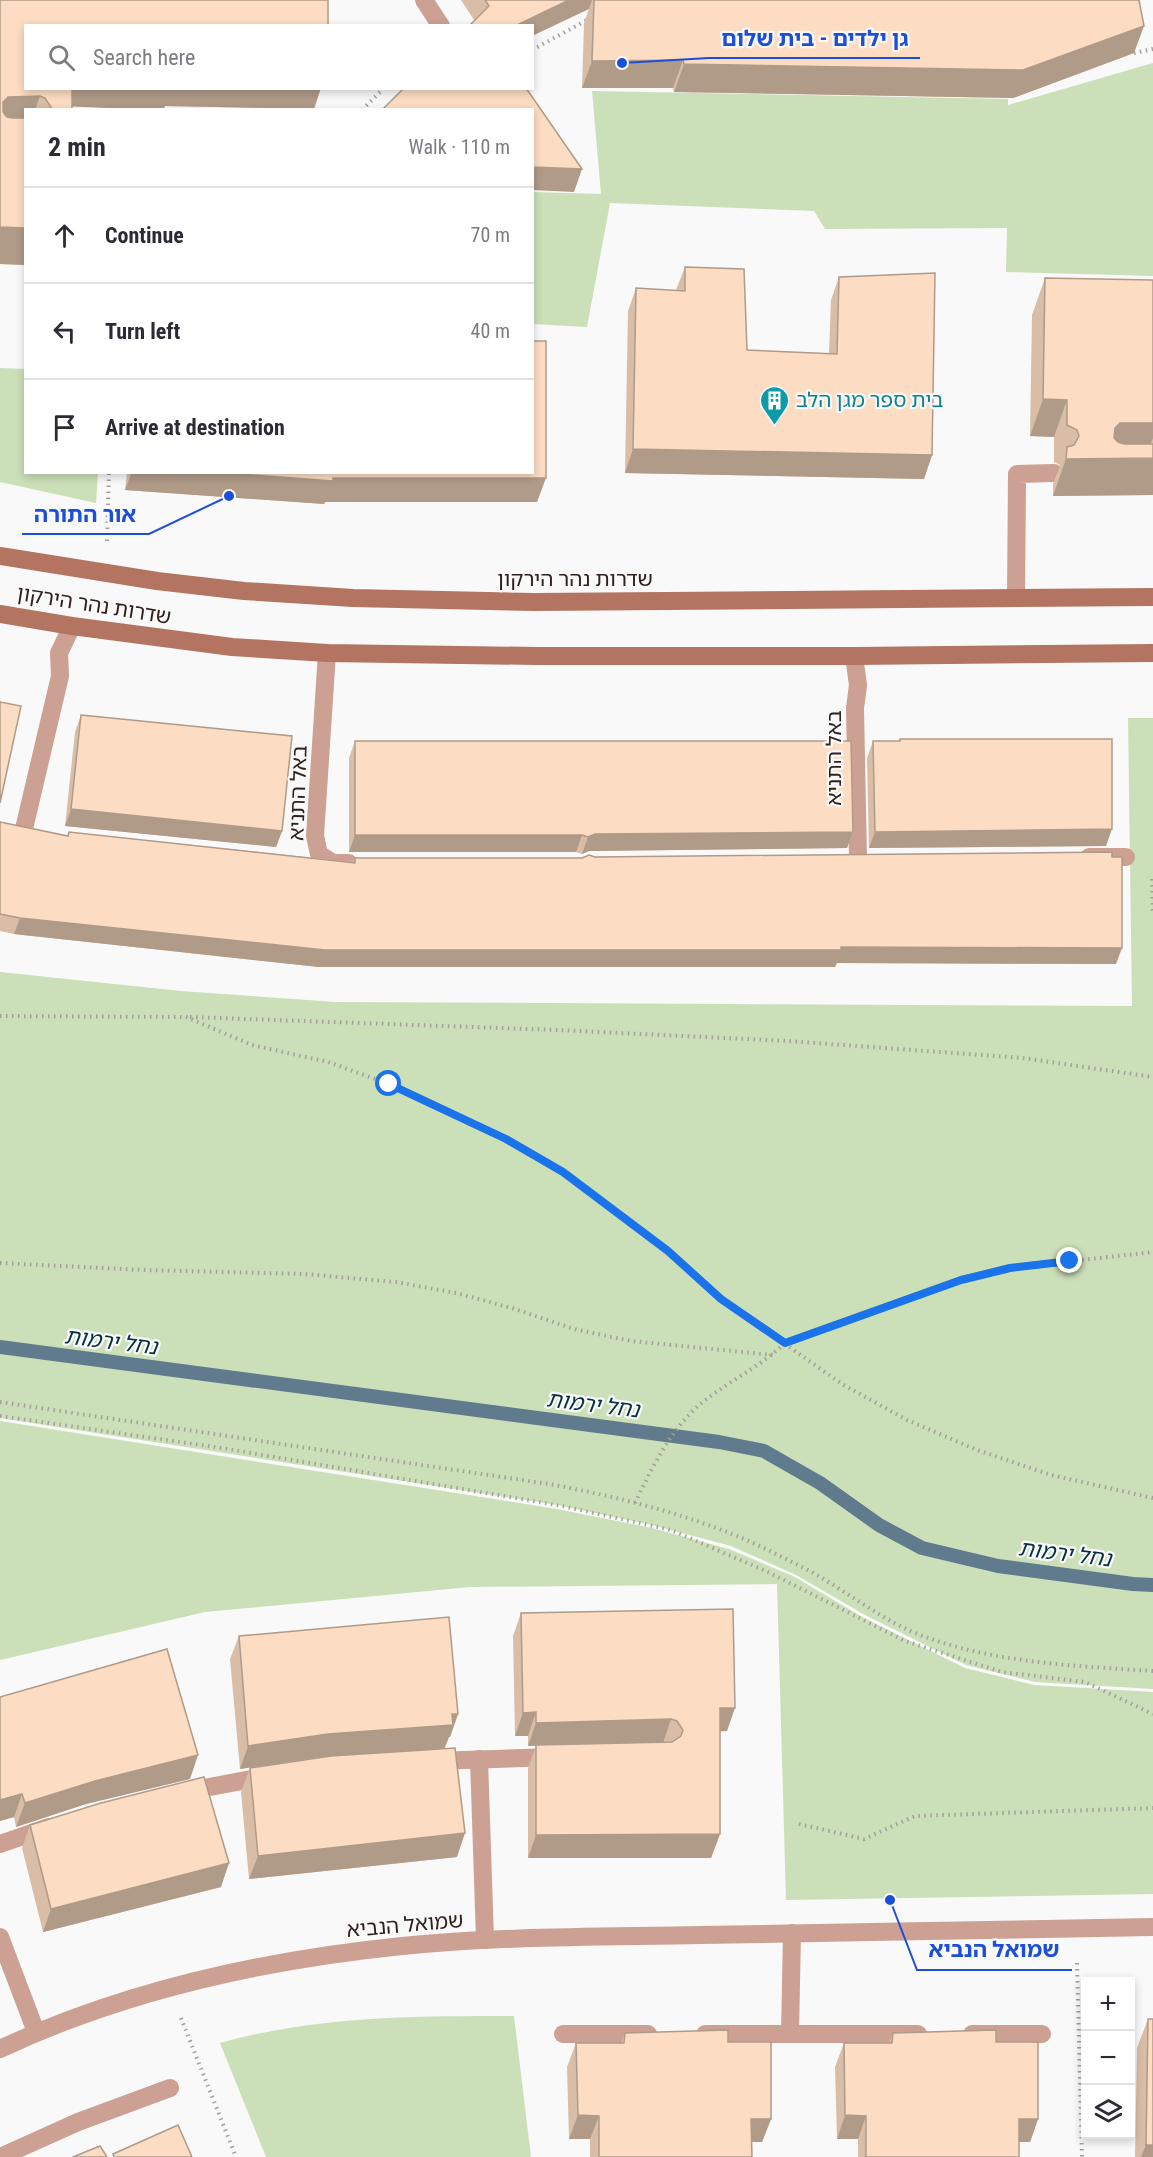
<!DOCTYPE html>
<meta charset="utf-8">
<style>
body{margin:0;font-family:"Roboto Condensed","Noto Sans Hebrew",sans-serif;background:#f7f7f7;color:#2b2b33}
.controls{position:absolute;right:18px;bottom:18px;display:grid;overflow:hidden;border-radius:0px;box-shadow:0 3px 9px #0003}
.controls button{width:54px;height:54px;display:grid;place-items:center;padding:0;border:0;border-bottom:2px solid #e1e1e2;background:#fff;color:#2b2b33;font:30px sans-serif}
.stop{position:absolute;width:18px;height:18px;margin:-14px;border:4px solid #1a73e8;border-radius:50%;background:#fff}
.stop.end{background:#1a73e8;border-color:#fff;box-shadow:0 2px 6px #0008}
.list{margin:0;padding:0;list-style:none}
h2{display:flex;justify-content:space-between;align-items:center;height:78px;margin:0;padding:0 24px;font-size:26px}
h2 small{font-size:20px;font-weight:400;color:#7c7c81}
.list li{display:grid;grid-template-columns:39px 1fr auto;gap:18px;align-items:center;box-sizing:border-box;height:96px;padding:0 24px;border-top:2px solid #e1e1e2}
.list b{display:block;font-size:22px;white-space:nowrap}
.list em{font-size:20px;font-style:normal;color:#7c7c81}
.icon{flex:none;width:33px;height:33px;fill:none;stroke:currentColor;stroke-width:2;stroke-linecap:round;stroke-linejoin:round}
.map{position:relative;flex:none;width:1153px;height:2157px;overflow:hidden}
.search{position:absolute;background:#fff;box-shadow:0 3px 9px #0003;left:24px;top:24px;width:510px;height:66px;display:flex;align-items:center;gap:15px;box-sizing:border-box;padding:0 21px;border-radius:0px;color:#7c7c81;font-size:22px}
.panel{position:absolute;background:#fff;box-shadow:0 3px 9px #0003;left:24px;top:108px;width:510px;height:366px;border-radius:0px}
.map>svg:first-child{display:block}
.green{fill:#cbdfb8}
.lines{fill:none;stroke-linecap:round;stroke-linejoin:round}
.stream{stroke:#607b8d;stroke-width:14}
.path{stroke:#a59e9c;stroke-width:4;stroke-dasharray:1.5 4.5;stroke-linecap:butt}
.lane{stroke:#cca092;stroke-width:18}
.street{stroke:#cca092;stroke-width:18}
.secondary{stroke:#b37461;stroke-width:18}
.wall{fill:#d9bda7}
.shaded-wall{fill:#b09a88}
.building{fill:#fcdcc2;stroke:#b09a88;stroke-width:1.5}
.route{stroke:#1a73e8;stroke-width:8}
.labels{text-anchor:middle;stroke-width:4.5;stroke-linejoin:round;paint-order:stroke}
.culture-label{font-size:21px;fill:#0d838f;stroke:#f9f9f9;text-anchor:start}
.street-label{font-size:21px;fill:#30211c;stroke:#f9f9f9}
.water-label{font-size:22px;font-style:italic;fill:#073044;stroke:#f9f9f9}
.leader{fill:none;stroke:#1d4ed8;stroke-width:2}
.callout-dot{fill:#1d4ed8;stroke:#f9f9f9;stroke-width:2}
.callout-label{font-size:22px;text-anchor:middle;font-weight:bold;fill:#1d4ed8;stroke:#f9f9f9;stroke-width:4.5;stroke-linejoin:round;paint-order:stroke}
</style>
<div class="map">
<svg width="1153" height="2157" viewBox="0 0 1153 2157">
<rect width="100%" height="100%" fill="#f9f9f9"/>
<!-- green -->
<g class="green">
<path d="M1153,63V276L1006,272L1007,228L825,229L814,211L610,203L587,327L533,324V192L601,194L592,91L1008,99V105Z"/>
<path d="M0,368L25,369L26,472L98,473L96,503L0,482Z"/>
<path d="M1128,718H1153V1689L1035,1682L966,1665L865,1615L796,1575L731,1546L652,1525L557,1505L0,1418V972L181,991L336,1002L1132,1006Z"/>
<path d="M0,1421L557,1509L652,1528L729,1549L795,1577L864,1618L965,1668L1034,1685L1153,1692V1894L786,1900L777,1584L470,1587L205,1612L0,1660Z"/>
<path d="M514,2016L531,2157H266L220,2043C316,2016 415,2016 514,2016Z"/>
</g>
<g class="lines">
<!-- stream -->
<path class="stream" d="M0,1347L719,1442L764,1451L820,1483L879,1525L922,1548L998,1566L1133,1584L1153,1585"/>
<!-- path -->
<g class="path">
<path d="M532,50L587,20"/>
<path d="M1134,53L1153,49"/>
<path d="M362,110L384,88"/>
<path d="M107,541L109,472"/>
<path d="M1152,879L1153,915"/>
<path d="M0,1016L186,1017L252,1045L328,1062L389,1084L506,1139L563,1172L668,1251L721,1299L842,1384L907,1420L977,1450L1051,1475L1153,1498"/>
<path d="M190,1017L557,1030L788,1041L1023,1058L1153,1077"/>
<path d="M0,1263L144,1270L304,1274L396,1282L456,1293L515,1309L574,1329L631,1341L773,1355"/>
<path d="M0,1402L549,1484C629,1499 709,1519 782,1557C801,1566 820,1576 838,1588C865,1605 890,1623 920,1635C994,1663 1075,1666 1153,1671"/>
<path d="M0,1416L222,1448L562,1506L671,1530L768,1572L905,1641L1002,1672L1085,1682L1153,1714"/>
<path d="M635,1503C652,1468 669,1432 698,1406C725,1383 759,1368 785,1343L961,1280L1010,1268L1153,1252"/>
<path d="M799,1824L864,1839L915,1816L1153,1808"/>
<path d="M1077,1963L1082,2157"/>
<path d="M181,2018L236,2157"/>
</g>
<!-- lane -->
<g class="lane">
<path d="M424,0L441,26"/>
<path d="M1016,598L1017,474L1054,473"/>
<path d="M327,653L315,836L319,854L333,863H349"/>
<path d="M854,656L858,685L855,708L858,860"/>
<path d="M23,833L60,676L59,653L72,626"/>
<path d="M1089,857H1126"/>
<path d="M479,1759L485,1940"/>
<path d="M433,1761L555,1757"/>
<path d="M183,1792L268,1776"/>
<path d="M0,1844L49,1827"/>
<path d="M0,1937L36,2032"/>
<path d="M563,2034H648"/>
<path d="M705,2034H918"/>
<path d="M790,2034L792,1933"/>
<path d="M972,2034H1042"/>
<path d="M0,2157L78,2122L170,2088"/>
</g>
<!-- street -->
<path class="street" d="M0,2049C126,1990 264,1960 402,1946C501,1936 602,1937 701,1935C852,1932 1002,1930 1153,1927"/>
<!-- secondary -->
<g class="secondary">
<path d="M0,556L157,581L244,591L353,598L534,602L1153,597"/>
<path d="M0,614L72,626L232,647L327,653L536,656H854L1153,653"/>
</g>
</g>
<!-- wall -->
<g class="wall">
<path d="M0,0L314,109L165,106L163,110H154L72,106V110H26V265L0,264Z"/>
<path d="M461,0H1139L1134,53L1013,98L674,92L673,88H582L584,23L589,9L474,20Z"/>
<path d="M685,267L747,350L829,354L831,300L839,277L932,455L924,479L625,473L628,311L636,288L676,290Z"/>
<path d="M1045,278L1153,280V495L1053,496V484L1060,465L1054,462V437L1030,436L1032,315Z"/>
<path d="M127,472H532L537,502H325L324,504L125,490Z"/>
<path d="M81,715L282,831L276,847L65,826L75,732Z"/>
<path d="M900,739L1106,846L869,848L867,758L873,741H900Z"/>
<path d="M355,741L853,832L847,848L589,851L582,854L576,852H349V758Z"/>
<path d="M0,822L67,836L69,832L353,862L355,858H582L595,857L1116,964L837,963L835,967H319L14,934L0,931Z"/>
<path d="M521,1613L727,1731H720V1834L711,1858H528V1768L536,1746H528V1736H515L513,1636Z"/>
<path d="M239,1636L458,1714L450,1737H449L445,1748L457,1857L249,1879L241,1792L250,1768L328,1757L240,1769L230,1659Z"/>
<path d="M0,1697L190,1779L86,1804L16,1827L14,1817L0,1821Z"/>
<path d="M30,1825L221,1887L43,1932L22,1848Z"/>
<path d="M1148,2019L1153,2157H1135L1137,2048Z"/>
<path d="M625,2033L728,2042L771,2119L762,2142H752V2157H590V2139H569L567,2067L576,2043H621Z"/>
<path d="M893,2033L996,2042L1038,2119L1030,2142H1019V2157H858V2139H837L835,2067L844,2043H889Z"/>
</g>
<!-- shaded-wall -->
<g class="shaded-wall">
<path d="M569,0H592L589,9L532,36V26H515Z"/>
<path d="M1144,26L1134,53L1013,98L674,92L684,64Z"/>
<path d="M683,60L673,88H582L592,61Z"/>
<path d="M66,88H321L314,109L165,106L163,110L59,106Z"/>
<path d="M40,96L35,110H26V133L0,134L3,102L8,97Z"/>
<path d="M532,167L582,169L574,192L532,190Z"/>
<path d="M0,227L26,228V265L0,264Z"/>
<path d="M1043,399L1067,400L1054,437L1030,436Z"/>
<path d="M1120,423H1153V438L1145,458H1153V495L1053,496L1066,459L1115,428Z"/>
<path d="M633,449L932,455L924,479L625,473Z"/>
<path d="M132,472H214L333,478H546L537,502H325L324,504L125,490Z"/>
<path d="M71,809L282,831L276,847L65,826Z"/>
<path d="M1112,829L1106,846L869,848L875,832Z"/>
<path d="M853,832L847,848L589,851L582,854L588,837L595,834Z"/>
<path d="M355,835H582L576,852H349Z"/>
<path d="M20,918L841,947L1122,948L1116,964L837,963L835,967H319L14,934Z"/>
<path d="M720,1708H735L727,1731L711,1732Z"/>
<path d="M536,1712L528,1736H515L523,1713Z"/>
<path d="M452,1714H458L450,1737H449L444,1749L320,1757L240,1769L248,1746Z"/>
<path d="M671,1719L663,1743L528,1746L536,1723Z"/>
<path d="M198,1755L190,1779L86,1804L16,1827L25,1803L95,1781Z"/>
<path d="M22,1794L14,1817L0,1821V1800Z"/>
<path d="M465,1833L457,1857L249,1879L258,1856Z"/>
<path d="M720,1834L711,1858H528L536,1835Z"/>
<path d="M229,1863L221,1887L43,1932L51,1909Z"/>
<path d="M578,2115L599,2116L590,2139H569Z"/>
<path d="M845,2115L866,2116L858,2139H837Z"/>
<path d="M751,2119H771L762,2142H743Z"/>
<path d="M1019,2119H1038L1030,2142H1011Z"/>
<path d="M1146,2145H1153V2157H1141Z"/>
</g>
<!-- building -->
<g class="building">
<path d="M0,0H328V26H26V88H72V110H50L51,107L45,98L40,96L8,97L3,102V112L7,117L13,118H26V228L0,227Z"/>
<path d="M485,0H569L515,26H469L489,6Z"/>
<path d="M594,0H1139L1144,26L1023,70L684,64L683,60L592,61Z"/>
<path d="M404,88H526L582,169L532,167V110H382Z"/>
<path d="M685,267L744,269L747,350L837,354L839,277L935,273L932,455L633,449L636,288L685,291Z"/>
<path d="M1045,278L1153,280V423H1120L1115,428L1114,438L1118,442L1124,444H1153V458L1066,459L1067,447L1074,445L1079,436L1077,430L1067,425V400L1043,399Z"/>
<path d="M532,341H546V478H333V481L214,472H532Z"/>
<path d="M0,702L21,706L0,803Z"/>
<path d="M81,715L292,736L282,831L71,809Z"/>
<path d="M900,739H1112V829L875,832L873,741H900Z"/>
<path d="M355,741H851L853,832L595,834L588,837L582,835H355Z"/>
<path d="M0,822L68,836L69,832L355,863V858H582L589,855L595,857L1112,852V857H1122V948L841,947V950H325L20,918L0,914Z"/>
<path d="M733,1609L735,1708H720V1834L536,1835V1745L672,1742L681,1736L683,1730L677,1721L671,1719L536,1723V1712L523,1713L521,1613Z"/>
<path d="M449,1617L458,1714H452L453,1725L328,1734L248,1746L239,1636Z"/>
<path d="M167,1649L198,1755L95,1781L25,1803L22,1794L0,1800V1697Z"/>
<path d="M455,1748L465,1833L258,1856L250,1768L331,1756Z"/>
<path d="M204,1777L229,1863L51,1909L30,1825L101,1803Z"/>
<path d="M1148,2019H1153V2145H1146Z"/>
<path d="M728,2030V2042H771V2119H751L752,2157H599V2116L578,2115L576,2043H624L625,2033Z"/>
<path d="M996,2030V2042H1038V2119H1019V2157H866V2116L845,2115L844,2043H892L893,2033Z"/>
<path d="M178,2125L192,2157H114L113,2154Z"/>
<path d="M100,2146L107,2157H73Z"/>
</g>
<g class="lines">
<!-- route -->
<path class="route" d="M389,1084L506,1139L563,1172L668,1251L721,1299L785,1343L961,1280L1010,1268L1070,1261"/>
</g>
<!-- icons -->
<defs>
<symbol id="building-pin" viewBox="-11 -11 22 30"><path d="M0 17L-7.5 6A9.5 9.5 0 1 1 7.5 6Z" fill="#0f9aa8" stroke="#f9f9f9"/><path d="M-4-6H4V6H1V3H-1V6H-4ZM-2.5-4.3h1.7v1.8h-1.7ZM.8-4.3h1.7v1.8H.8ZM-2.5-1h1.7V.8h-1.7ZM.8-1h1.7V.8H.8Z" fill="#fff"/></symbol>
</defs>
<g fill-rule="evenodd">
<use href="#building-pin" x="758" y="384" width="33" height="45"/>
</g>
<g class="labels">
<!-- culture labels -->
<g class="culture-label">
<text x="796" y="407">בית ספר מגן הלב</text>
</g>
<!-- street labels -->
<g class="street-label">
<text x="575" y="586">שדרות נהר הירקון</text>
<text transform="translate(94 605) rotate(9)" y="7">שדרות נהר הירקון</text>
<text transform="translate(834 758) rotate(-90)" y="7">באל התניא</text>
<text transform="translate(298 793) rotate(-88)" y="7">באל התניא</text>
<text transform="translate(405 1925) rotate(-5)" y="7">שמואל הנביא</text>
</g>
<!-- water labels -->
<g class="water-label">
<text transform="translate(111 1341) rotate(7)" y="8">נחל ירמות</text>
<text transform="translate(593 1404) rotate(7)" y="8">נחל ירמות</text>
<text transform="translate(1065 1553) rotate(7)" y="8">נחל ירמות</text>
</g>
</g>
<!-- callouts -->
<path class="leader" d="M622 63L709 58H920M229 496L149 534H22M890 1900L917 1970H1072"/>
<g class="callout-dot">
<circle cx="622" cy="63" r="6"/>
<circle cx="229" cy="496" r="6"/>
<circle cx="890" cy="1900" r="6"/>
</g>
<g class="callout-label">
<text x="815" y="46">גן ילדים - בית שלום</text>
<text x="85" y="522">אור התורה</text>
<text x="994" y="1957">שמואל הנביא</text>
</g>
</svg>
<div class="controls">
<button>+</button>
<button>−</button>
<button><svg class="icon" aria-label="layers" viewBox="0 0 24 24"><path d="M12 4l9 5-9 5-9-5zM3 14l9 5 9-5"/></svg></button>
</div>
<div class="stop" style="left:389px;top:1084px"></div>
<div class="stop end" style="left:1070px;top:1261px"></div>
<div class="search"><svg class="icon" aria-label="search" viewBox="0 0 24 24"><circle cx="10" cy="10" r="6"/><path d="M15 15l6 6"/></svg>Search here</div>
<section class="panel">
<h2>2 min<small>Walk · 110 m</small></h2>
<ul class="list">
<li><svg class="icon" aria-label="ahead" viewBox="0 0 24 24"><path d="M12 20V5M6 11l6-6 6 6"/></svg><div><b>Continue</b></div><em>70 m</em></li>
<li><svg class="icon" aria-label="left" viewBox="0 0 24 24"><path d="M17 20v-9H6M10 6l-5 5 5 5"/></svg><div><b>Turn left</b></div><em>40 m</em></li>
<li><svg class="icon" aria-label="arrive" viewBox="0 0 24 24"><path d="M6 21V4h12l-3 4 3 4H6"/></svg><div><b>Arrive at destination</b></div></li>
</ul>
</section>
</div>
